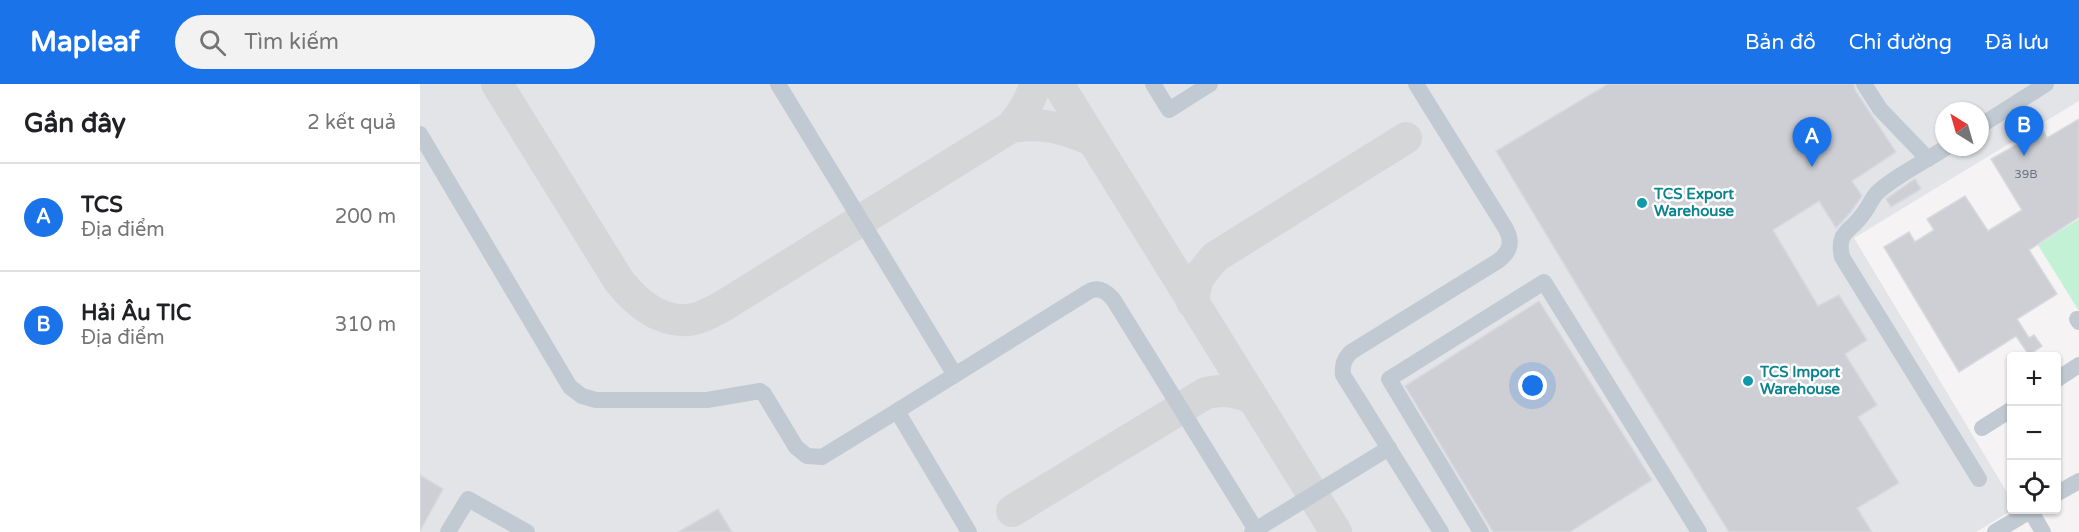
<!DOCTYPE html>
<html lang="vi">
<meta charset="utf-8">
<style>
body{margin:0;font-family:"Varela Round",sans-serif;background:#f2f2f2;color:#202124}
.controls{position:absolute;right:18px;bottom:18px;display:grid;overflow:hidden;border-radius:6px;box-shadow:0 2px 4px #0004}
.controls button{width:54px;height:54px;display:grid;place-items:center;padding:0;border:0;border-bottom:2px solid #e0e0e0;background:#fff;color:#202124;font:30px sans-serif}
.compass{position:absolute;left:1515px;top:18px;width:54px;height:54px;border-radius:50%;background:#fff;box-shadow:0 2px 4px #0004;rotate:323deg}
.you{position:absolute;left:1113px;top:302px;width:21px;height:21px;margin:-15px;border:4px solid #fff;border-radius:50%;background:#1a73e8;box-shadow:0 0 0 9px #1a73e833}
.badge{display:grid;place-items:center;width:39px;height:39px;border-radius:50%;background:#1a73e8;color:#fff;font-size:20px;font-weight:700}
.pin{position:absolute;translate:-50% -50px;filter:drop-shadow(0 2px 3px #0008)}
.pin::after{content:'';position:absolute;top:32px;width:21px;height:18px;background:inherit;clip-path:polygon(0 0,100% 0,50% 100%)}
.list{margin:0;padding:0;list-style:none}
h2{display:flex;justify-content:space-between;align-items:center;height:78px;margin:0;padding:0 24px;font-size:26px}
h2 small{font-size:20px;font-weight:400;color:#757577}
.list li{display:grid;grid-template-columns:39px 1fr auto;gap:18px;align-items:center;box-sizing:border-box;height:108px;padding:0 24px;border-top:2px solid #e0e0e0}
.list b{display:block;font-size:22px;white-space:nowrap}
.list p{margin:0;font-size:20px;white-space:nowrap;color:#757577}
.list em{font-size:20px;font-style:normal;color:#757577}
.icon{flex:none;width:33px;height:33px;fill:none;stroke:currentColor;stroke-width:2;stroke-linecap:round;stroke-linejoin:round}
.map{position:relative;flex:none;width:1659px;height:448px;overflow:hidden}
header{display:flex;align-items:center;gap:36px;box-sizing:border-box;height:84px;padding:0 30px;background:#1a73e8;color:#fff}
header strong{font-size:28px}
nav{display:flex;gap:33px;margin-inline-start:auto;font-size:21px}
.search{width:420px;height:54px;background:#f2f2f2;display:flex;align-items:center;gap:15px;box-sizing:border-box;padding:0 21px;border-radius:33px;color:#757577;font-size:22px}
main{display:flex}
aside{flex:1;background:#fff}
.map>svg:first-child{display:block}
.airport{fill:#e2e4e7;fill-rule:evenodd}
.green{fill:#c3f1d5}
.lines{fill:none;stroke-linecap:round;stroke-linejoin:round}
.taxiway{stroke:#d5d6d8;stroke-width:32}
.building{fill:#cdcfd5;stroke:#d7d9de;stroke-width:1.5}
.minor{stroke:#c1cad2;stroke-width:16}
.culture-dot{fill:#0f9aa8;stroke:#fff;stroke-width:2}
.labels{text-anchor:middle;stroke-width:5;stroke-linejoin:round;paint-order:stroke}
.number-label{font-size:12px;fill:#6b747e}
.culture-label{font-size:15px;font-weight:bold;fill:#0d838f;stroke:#fff;text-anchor:start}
</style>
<header>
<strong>Mapleaf</strong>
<div class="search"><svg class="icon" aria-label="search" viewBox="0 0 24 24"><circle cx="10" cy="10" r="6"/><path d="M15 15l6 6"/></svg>Tìm kiếm</div>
<nav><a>Bản đồ</a><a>Chỉ đường</a><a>Đã lưu</a></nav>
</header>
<main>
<aside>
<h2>Gần đây<small>2 kết quả</small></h2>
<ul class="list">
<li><span class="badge">A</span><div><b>TCS</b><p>Địa điểm</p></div><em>200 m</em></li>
<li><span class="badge">B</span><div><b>Hải Âu TIC</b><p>Địa điểm</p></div><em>310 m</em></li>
</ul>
</aside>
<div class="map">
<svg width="1659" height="448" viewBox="0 0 1659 448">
<rect width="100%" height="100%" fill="#f5f3f3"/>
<!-- airport -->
<path class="airport" d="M0,0H1659V17L1434,154L1591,415L1592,426L1556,448H0ZM1524,27H1560V63H1524Z"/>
<!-- green -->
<path class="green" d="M1659,135V227L1618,161Z"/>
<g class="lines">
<!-- taxiway -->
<g class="taxiway">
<path d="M77,0L199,197C216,218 238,238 268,236C280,235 292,228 303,222L591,43C602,30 611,17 615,0"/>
<path d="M638,0L916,448"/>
<path d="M591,43C623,38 643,44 672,56"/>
<path d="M772,218L778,194L795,173L986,54"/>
<path d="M592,427L786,309C803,305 815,307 832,314"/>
</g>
</g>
<!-- building -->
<g class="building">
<path d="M1188,0H1434L1435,6L1476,68L1432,97L1442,112L1430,129L1416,144L1399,117L1353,146L1398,222L1419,211L1447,256L1425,270L1457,321L1438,333L1479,399L1437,424L1452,448H1309L1200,273L1076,67Z"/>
<path d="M1659,35V133L1609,166L1637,210L1597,235L1609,254L1614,251L1622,262L1609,271L1596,252L1539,288L1464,163L1489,148L1495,158L1514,146L1507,135L1545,112L1568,147L1602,126L1571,75L1623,46L1627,54Z"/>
<path d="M1495,95L1501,105L1471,123L1466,115Z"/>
<path d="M1119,217L1232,396L1150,448H1073L985,302Z"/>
<path d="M0,391L23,405L0,447Z"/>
<path d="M298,425L312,448H258Z"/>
</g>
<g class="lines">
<!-- minor -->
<g class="minor">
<path d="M358,0L535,291"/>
<path d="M733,0L749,26L790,0"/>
<path d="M996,0L1086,145C1093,158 1090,168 1078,177L931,268C924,275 922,281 923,291L1021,448"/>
<path d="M1444,0L1460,25L1508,75"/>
<path d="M1560,42L1626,0"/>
<path d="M0,50L150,303L162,312L176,316H287L340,307L344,310L376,363L387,372L402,373L477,327L549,448"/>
<path d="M1527,63C1509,75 1470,95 1456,110C1451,116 1448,124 1443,130C1431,148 1416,147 1422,173L1559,395"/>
<path d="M1657,235L1659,238"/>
<path d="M1636,296L1659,281"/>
<path d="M477,327L668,208C678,202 686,207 693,215L836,446"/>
<path d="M1562,344L1592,325"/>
<path d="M1636,410L1659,397"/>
<path d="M1610,426L1623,448"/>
<path d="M28,448L48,415L107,448"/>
<path d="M832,448L969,364"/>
<path d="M1061,448L969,295L1124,198L1279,448"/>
<path d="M1575,448L1612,426"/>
</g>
</g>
<!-- markers -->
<g class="culture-dot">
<circle cx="1222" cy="119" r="6"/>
<circle cx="1328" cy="297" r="6"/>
</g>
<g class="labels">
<!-- number labels -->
<g class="number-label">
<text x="1606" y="94">39B</text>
</g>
<!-- culture labels -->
<g class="culture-label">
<text x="1234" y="115">TCS Export<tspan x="1234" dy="17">Warehouse</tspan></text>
<text x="1340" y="293">TCS Import<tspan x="1340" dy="17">Warehouse</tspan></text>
</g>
</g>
</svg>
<div class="controls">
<button>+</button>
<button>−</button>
<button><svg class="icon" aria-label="locate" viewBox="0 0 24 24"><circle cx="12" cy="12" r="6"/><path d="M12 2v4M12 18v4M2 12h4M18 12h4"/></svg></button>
</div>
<svg class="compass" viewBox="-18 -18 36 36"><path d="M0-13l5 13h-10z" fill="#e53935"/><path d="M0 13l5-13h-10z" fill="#757577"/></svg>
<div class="you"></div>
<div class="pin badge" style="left:1392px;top:83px">A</div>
<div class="pin badge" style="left:1604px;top:72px">B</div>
</div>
</main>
